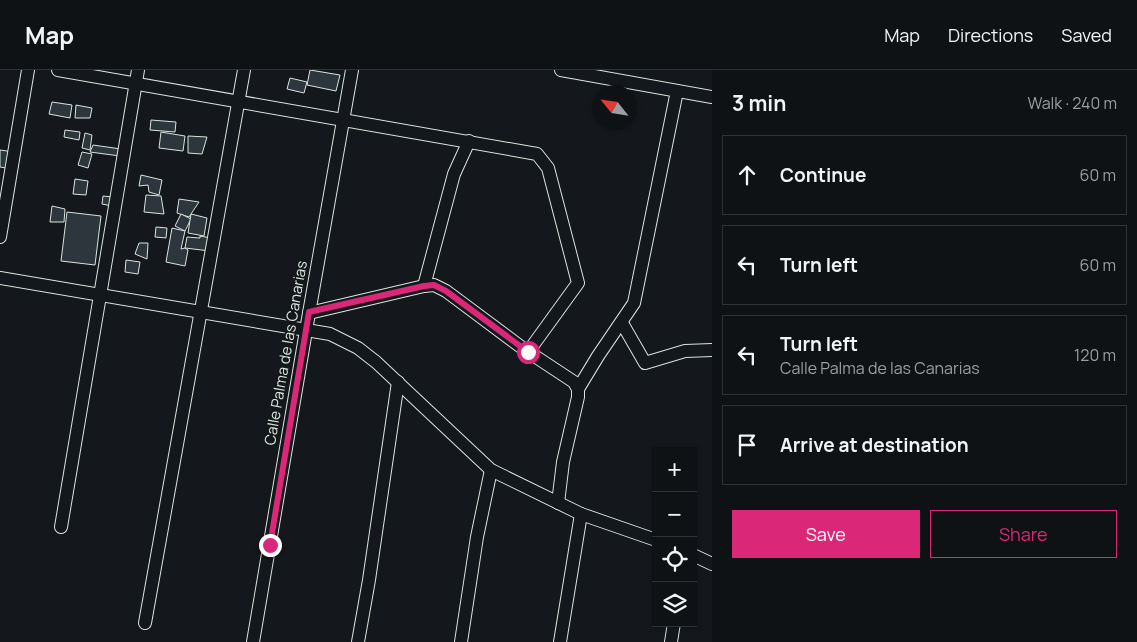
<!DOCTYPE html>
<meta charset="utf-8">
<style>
body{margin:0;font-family:Manrope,sans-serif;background:#1d2022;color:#f1f3f6}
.controls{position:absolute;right:15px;bottom:15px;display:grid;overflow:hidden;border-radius:0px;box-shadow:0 1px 4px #0004}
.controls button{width:45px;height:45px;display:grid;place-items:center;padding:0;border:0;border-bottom:1px solid #2f3234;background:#0f1215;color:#f1f3f6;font:25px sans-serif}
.compass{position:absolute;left:592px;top:15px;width:45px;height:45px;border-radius:50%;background:#0f1215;box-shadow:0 1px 4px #0004;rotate:300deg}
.stop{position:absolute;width:15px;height:15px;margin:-11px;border:4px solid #db2777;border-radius:50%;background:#fff}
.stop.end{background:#db2777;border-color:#fff;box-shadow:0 1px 5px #0008}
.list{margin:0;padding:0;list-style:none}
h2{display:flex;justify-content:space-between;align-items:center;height:65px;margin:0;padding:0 20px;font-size:21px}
h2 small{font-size:16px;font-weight:400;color:#9b9ea0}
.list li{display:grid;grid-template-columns:32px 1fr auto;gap:15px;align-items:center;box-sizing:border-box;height:80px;margin:0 10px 10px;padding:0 10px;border:1px solid #2f3234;border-radius:0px}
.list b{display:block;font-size:19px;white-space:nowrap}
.list p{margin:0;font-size:16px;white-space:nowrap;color:#9b9ea0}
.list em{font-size:16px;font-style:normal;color:#9b9ea0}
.actions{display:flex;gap:10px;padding:15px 20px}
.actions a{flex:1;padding:11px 0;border:1px solid #db2777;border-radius:0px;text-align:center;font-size:18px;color:#db2777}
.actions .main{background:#db2777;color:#fff}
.icon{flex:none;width:28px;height:28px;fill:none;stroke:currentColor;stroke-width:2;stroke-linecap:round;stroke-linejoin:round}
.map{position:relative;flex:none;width:712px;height:572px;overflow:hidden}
header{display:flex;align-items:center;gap:30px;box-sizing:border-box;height:70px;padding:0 25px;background:#0f1215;border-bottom:1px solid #2f3234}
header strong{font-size:24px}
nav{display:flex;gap:28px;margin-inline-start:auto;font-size:18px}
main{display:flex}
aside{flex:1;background:#0f1215}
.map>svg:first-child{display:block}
.building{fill:#2c363c;stroke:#d8e6dc}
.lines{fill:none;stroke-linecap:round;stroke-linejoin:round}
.minor-casing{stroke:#d8e6dc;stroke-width:14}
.minor{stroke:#14181c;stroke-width:12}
.route{stroke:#db2777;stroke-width:6}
.labels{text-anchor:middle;stroke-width:4;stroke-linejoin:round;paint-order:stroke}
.street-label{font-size:15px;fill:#d8e6dc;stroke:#14181c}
</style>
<header>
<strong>Map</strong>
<nav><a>Map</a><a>Directions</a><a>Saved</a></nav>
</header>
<main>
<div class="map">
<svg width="712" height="572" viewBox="0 0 712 572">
<rect width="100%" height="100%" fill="#14181c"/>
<!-- building -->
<g class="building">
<path d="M310,0L340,5L336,21L307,15Z"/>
<path d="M290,8L307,12L304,23L287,19Z"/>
<path d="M52,32L72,35L70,48L49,44Z"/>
<path d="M76,35L92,38L90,48H75Z"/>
<path d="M151,50L176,52L175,62L150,60Z"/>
<path d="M65,60L80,62L79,70L64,67Z"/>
<path d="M161,62L185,66L183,81L159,78Z"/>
<path d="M85,63L92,65L90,80L82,78Z"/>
<path d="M188,66L207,67L202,84L188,83Z"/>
<path d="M93,75L121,79L120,86L90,82Z"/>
<path d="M0,80L14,82L12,99L0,97Z"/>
<path d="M82,82L92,84L88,98L78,95Z"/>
<path d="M141,105L162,110L159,125L149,122L148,115L139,116Z"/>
<path d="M75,109L88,111L86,125L73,124Z"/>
<path d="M146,125L161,126L164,144L144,142Z"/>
<path d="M103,126L113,127L112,136L102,134Z"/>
<path d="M179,129L199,132L189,147L177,143Z"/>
<path d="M52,136L65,139L64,152H50Z"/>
<path d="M67,142L101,146L95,195L61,191Z"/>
<path d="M181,144L191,149L185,161L175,156Z"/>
<path d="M191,144L207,148L204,166L188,163Z"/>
<path d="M156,157L167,158L166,168L155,167Z"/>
<path d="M172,158L185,161L181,179L185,178L188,180L185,196L166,192Z"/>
<path d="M200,166L211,168L210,181L185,178L187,167L200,168Z"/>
<path d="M139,173H148L147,189L135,184Z"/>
<path d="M126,190L140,192L138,204L125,202Z"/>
</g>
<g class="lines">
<defs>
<g id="minor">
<path d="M58,0L537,84L548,98L578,213L528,282"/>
<path d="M561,0L712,27"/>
<path d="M0,167L28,0"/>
<path d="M0,208L330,264L358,278L376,292L491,400L581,444L656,470"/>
<path d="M424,216L454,104L469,71"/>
<path d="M309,243L424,216L434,215L446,221L521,277L574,312L578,319V327L563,392L558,433"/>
<path d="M622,253L645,293L685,281L712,280"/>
<path d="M578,319L598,286L634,233L677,21"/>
<path d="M61,457L138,0"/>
<path d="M693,485L712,494"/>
<path d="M145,553L244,0"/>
<path d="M253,572L309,243L352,0"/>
<path d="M358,572L369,510L398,312"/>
<path d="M461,572L477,467L491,400"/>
<path d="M560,572L581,444"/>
<path d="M671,572L674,553"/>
</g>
</defs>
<!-- minor casing -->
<use href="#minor" class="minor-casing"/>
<!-- minor -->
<use href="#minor" class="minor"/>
</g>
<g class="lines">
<!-- route -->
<path class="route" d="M270,475L309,242L424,216L434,215L446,221L528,282"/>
</g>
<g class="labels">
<!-- street labels -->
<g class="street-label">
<text transform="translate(286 283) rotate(-80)" y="5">Calle Palma de las Canarias</text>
</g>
</g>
</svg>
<div class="controls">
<button>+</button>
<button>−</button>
<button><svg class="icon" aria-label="locate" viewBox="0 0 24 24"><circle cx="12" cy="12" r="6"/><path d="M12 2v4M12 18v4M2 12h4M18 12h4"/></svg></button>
<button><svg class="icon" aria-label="layers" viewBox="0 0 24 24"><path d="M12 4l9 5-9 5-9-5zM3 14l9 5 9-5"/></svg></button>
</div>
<svg class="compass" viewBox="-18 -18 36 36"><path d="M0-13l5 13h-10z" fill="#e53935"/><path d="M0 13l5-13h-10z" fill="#9b9ea0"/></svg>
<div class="stop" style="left:528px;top:282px"></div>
<div class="stop end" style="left:270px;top:475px"></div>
</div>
<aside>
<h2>3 min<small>Walk · 240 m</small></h2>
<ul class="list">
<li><svg class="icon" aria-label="ahead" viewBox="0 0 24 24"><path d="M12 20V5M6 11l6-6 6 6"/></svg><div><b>Continue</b></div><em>60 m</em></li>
<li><svg class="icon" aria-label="left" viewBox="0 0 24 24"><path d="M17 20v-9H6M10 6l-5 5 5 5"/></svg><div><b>Turn left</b></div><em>60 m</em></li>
<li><svg class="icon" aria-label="left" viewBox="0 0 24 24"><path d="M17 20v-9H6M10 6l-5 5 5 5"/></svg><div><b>Turn left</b><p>Calle Palma de las Canarias</p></div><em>120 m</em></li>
<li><svg class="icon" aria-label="arrive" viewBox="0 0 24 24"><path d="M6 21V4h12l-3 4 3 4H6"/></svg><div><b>Arrive at destination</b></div></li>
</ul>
<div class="actions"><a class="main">Save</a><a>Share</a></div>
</aside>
</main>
